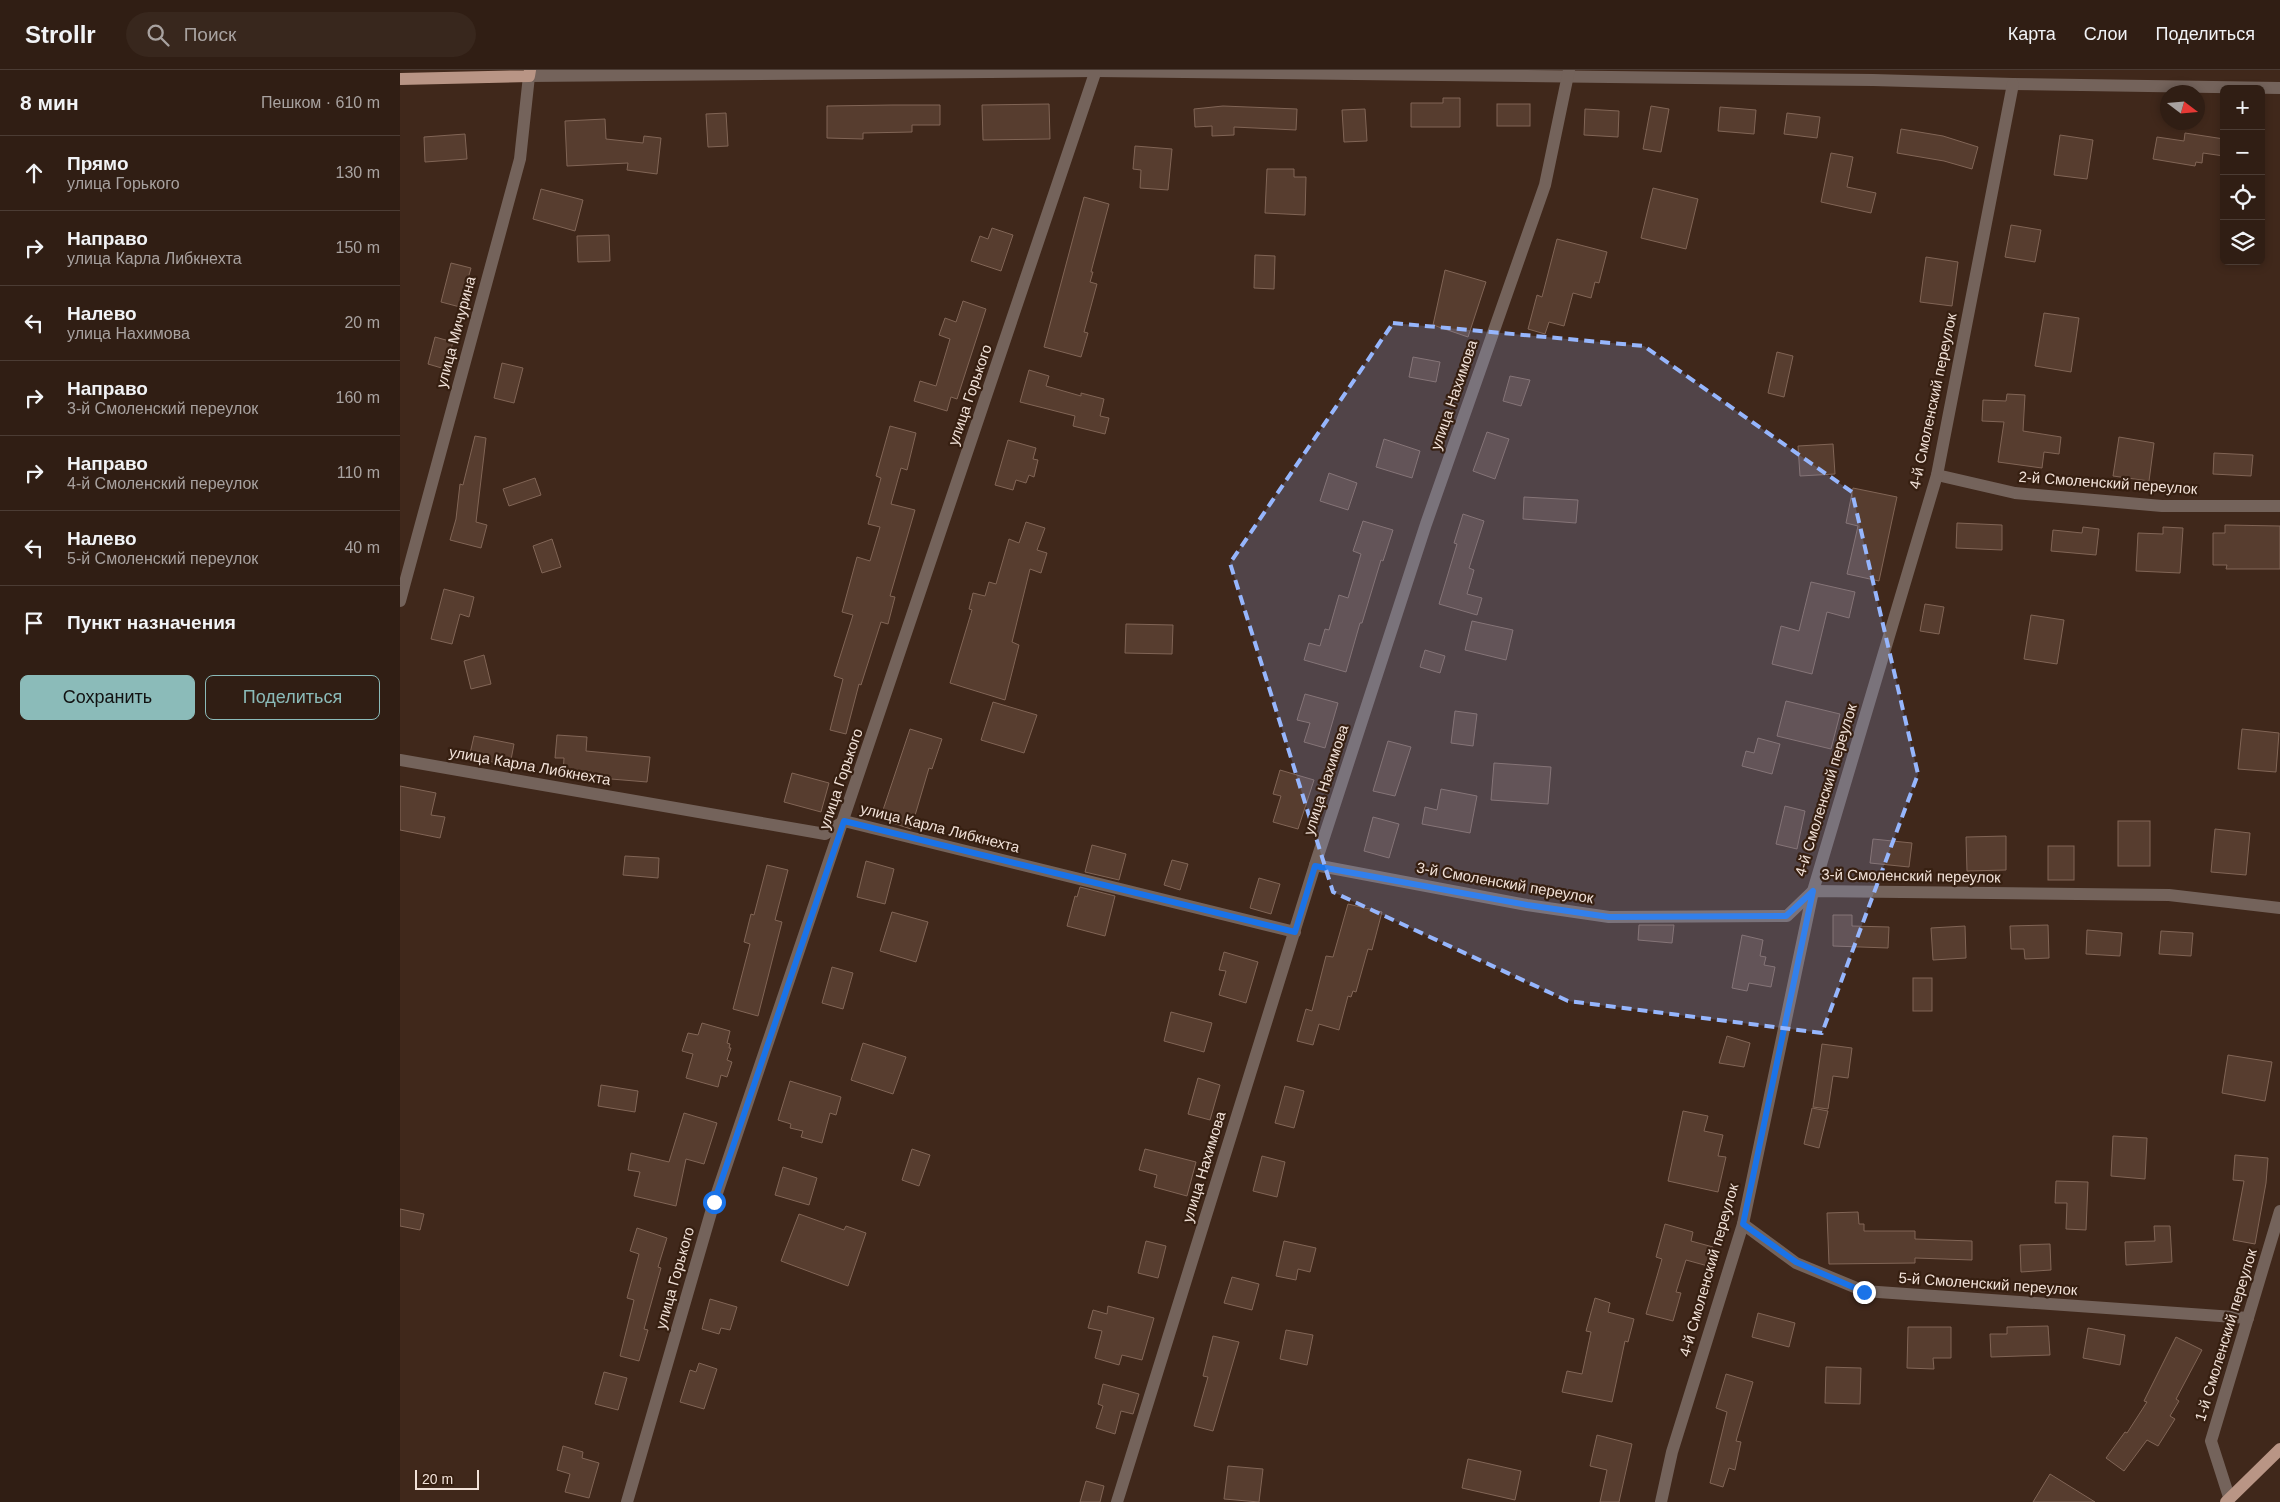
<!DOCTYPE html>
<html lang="ru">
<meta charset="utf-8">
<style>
body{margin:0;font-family:Arial,sans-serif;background:#38271d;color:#f1f3f6}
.controls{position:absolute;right:15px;top:15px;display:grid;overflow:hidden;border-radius:8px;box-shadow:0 2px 8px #0003}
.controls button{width:45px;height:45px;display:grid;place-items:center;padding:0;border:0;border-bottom:1px solid #4b3c34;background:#301e14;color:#f1f3f6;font:25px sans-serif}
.compass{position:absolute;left:1760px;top:15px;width:45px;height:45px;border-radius:50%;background:#301e14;box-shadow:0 2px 8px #0003;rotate:106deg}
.scale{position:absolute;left:15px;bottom:12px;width:64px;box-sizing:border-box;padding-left:5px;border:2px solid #f2e2d9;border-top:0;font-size:14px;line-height:18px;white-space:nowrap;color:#f2e2d9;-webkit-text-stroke:4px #361f11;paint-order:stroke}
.stop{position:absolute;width:15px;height:15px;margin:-11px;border:4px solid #1a73e8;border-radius:50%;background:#fff}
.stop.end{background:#1a73e8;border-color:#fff;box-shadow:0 1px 5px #0008}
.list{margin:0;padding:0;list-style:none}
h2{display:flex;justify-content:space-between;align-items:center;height:65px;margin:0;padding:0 20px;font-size:21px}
h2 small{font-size:16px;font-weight:400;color:#a8a2a0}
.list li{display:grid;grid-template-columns:32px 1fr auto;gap:15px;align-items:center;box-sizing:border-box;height:75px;padding:0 20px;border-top:1px solid #4b3c34}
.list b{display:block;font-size:19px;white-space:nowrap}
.list p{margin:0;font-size:16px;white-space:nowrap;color:#a8a2a0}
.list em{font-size:16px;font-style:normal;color:#a8a2a0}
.actions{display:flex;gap:10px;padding:15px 20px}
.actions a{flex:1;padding:11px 0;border:1px solid #8bbbb9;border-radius:8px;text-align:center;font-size:18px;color:#8bbbb9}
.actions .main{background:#8bbbb9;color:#111}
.icon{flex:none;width:28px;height:28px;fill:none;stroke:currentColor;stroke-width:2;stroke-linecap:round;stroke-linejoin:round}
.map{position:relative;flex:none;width:1880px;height:1432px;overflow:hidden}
header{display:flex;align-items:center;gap:30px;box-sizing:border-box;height:70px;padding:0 25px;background:#301e14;border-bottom:1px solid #4b3c34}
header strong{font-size:24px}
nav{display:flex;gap:28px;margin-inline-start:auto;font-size:18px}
.search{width:350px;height:45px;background:#38271d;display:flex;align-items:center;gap:12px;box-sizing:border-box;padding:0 18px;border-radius:28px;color:#a8a2a0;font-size:19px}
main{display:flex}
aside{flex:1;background:#301e14}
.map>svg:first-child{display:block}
.building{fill:#573d2f;stroke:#816556}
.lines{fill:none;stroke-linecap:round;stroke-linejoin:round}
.minor{stroke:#74635b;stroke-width:12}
.major{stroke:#b99585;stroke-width:12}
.route{stroke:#1a73e8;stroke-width:6}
.marked{fill:#96b6fd;fill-opacity:0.2;stroke:#96b6fd;stroke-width:4;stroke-dasharray:10 6;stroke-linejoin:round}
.labels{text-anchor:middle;stroke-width:4.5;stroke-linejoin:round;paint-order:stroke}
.street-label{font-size:15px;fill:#f2e2d9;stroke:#361f11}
</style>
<header>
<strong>Strollr</strong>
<div class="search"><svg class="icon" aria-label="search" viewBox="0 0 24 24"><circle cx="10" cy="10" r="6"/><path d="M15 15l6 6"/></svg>Поиск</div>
<nav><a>Карта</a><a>Слои</a><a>Поделиться</a></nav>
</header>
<main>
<aside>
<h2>8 мин<small>Пешком · 610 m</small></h2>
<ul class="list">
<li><svg class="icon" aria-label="ahead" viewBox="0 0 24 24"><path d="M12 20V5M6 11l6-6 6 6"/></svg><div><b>Прямо</b><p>улица Горького</p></div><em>130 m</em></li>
<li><svg class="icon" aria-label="right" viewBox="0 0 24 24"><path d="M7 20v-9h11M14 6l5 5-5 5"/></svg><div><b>Направо</b><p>улица Карла Либкнехта</p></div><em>150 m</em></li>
<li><svg class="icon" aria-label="left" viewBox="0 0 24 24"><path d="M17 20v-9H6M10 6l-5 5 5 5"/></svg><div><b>Налево</b><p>улица Нахимова</p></div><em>20 m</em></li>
<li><svg class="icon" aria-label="right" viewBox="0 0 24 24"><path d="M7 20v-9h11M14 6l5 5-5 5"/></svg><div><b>Направо</b><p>3-й Смоленский переулок</p></div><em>160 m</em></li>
<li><svg class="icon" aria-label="right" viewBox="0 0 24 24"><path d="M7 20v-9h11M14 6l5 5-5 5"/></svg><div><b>Направо</b><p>4-й Смоленский переулок</p></div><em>110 m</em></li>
<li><svg class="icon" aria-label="left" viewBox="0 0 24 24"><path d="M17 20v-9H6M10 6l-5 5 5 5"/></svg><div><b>Налево</b><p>5-й Смоленский переулок</p></div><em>40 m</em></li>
<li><svg class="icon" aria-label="arrive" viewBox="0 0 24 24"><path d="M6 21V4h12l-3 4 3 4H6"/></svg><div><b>Пункт назначения</b></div></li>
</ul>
<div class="actions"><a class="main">Сохранить</a><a>Поделиться</a></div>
</aside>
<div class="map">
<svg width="1880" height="1432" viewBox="0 0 1880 1432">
<rect width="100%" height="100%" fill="#40281b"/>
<!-- building -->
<g class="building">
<path d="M1043,28H1060V57H1011V33H1043Z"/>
<path d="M649,34L650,69L583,70L582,35Z"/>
<rect x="1097" y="34" width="33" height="22"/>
<path d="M492,35H540V55H512V62L463,63V69L427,68V36Z"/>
<path d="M823,36L897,39L896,60L834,57V65L812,66V56L795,57L794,39Z"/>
<path d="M1251,36L1269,39L1261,82L1243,79Z"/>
<path d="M1320,37L1356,40L1354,64L1318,61Z"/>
<path d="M965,39L967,71L944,72L942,40Z"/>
<path d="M1185,39L1219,41L1218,67L1184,65Z"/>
<path d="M326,43L328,76L308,77L306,44Z"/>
<path d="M1387,43L1420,47L1417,68L1384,64Z"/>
<path d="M205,49L206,69L243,73L244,66L261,68L257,104L227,100L228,93L167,96L165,51Z"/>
<path d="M1501,59L1543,66L1578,77L1572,99L1544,91L1497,83Z"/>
<path d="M1785,63L1824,69V86L1803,83L1802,93L1796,92L1795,96L1753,89L1757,67L1784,71Z"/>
<path d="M65,64L67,89L25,92L24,67Z"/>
<path d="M1660,65L1693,70L1687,109L1654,105Z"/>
<path d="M735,76L772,79L768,120L740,118L741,100L733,99Z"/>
<path d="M1431,83L1453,87L1447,117L1476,123L1471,143L1421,132Z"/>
<path d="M867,99H894V107H906L905,145L865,143Z"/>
<path d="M1253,118L1298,129L1286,179L1241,168Z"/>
<path d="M141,119L183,130L175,161L133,149Z"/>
<path d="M684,127L709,134L691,202H693L690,212L697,214L684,262L688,263L681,287L644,277Z"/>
<path d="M1611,155L1641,160L1635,192L1605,187Z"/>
<path d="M592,158L613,165L601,201L571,191L580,166L588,169Z"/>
<path d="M209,165L210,191L178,192L177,166Z"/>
<path d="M1157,169L1207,182L1199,213L1195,212L1191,228L1173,223L1164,256L1149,252L1145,264L1128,259L1137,225L1142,227Z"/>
<path d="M855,185L875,186L874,219L854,218Z"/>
<path d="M1526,187L1558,192L1552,236L1520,232Z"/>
<path d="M51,193L71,198L60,237L41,232Z"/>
<path d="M1045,200L1086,212L1068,267L1033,255Z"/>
<path d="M563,231L586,239L557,329L551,327L547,341L514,331L520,311L536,316L550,269L539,265L545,248L556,252Z"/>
<path d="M1644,243L1679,248L1671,302L1635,296Z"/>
<path d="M35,267L53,272L45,299L28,294Z"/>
<path d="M1377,282L1393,286L1384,327L1368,323Z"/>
<path d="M1013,287L1040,292L1036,312L1009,307Z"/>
<path d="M102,293L123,298L114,333L94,328Z"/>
<path d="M629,300L649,306L646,316L681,326V323L704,329L700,346L709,348L705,364L673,356L675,346L620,332Z"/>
<path d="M1110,306L1130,310L1121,336L1103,331Z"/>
<path d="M1607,324L1625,325L1623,361L1661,367L1659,384L1644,382L1642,398L1598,392L1604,352L1582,351L1583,330L1606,331Z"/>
<path d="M490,356L516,363L507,400L501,398L491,434L515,440L490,526L495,527L488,554L481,552L461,615L459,614L446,664L430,660L443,609L434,606L453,545L442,542L457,487L470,491L480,457L468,454L481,408L476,406Z"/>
<path d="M1087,362L1109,369L1095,409L1073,401Z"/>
<path d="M75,366L86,368L76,452L87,455L81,478L50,470L56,449L60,414L63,415Z"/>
<path d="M1719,367L1754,373L1749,411L1713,406Z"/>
<path d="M984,369L1020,381L1012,408L976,397Z"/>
<path d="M608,370L636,378L633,389L638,390L634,407L629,405L626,413L616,410L613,420L595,415Z"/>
<path d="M1433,374L1435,404L1400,406L1398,376Z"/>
<path d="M1814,383L1853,385L1851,406L1813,404Z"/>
<path d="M929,403L957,413L948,440L920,431Z"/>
<path d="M135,408L141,425L109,436L103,419Z"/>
<path d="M1453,418L1497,427L1479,511L1447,504L1458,456L1446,453Z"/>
<path d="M1124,427L1178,430L1176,453L1123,449Z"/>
<path d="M1063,444L1084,451L1069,498L1074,500L1067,524L1082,528L1077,545L1039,534L1057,474L1054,473Z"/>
<path d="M963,451L993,460L983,491L981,490L962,553H960L946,602L904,590L909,573L920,576L925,559L929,560L939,525L948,528L961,484L953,481Z"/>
<path d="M626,452L645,458L637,480L647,483L641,503L630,499L612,572L619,575L605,630L550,613L572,540L569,539L573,523L585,526L589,512L596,514L609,469L619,473Z"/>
<path d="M1557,453L1602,455V480L1556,478Z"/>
<path d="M1825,455L1880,456V499H1826L1827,495H1813V463H1825Z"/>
<path d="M1683,457L1699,459L1696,485L1651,481L1653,460L1682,463Z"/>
<path d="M1763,457L1783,458L1780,503L1736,501L1738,463L1763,464Z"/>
<path d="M152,469L161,497L142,503L133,476Z"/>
<path d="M1411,512L1455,522L1449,548L1427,542L1412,604L1372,594L1381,556L1399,561Z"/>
<path d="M44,519L74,527L69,547L60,544L52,574L31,569Z"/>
<path d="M1525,534L1544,537L1539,564L1520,561Z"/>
<path d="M1631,545L1664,550L1657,594L1624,589Z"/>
<path d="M1072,551L1113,560L1106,590L1065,580Z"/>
<path d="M726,554L773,555L772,584L725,583Z"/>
<path d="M1025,580L1045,586L1040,603L1020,597Z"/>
<path d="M84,585L91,614L71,619L64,591Z"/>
<path d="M905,624L938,633L925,678L904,672L910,653L897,650Z"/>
<path d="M1386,631L1440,644L1431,679L1377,666Z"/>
<path d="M593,632L637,645L624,683L581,670Z"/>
<path d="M1055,641L1077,644L1073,676L1051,673Z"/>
<path d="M510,659L542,669L532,699L529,698L511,759L480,749Z"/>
<path d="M1842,659L1879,663L1876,702L1838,699Z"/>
<path d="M157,665L187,667L186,681L250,687L247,712L163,705L164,688H155Z"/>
<path d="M74,666L114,674L110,695L69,688Z"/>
<path d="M1358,668L1380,674L1372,704L1342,696L1346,681L1354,683Z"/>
<path d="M988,671L1011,677L995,726L973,721Z"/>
<path d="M1094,693L1151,697L1148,734L1091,730Z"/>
<path d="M880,700L914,710L898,759L873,752L881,726L873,724Z"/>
<path d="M392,703L429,713L421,742L384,732Z"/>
<path d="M0,716L36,723L31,745L45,747L40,768L0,760Z"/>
<path d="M1041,719L1077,726L1070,763L1022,754L1025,737L1037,740Z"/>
<path d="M1385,736L1405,741L1397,779L1376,774Z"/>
<path d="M973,747L999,754L989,788L964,781Z"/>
<rect x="1718" y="751" width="32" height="45"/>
<path d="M1815,759L1850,763L1846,805L1811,802Z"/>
<path d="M1606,766V800L1567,801L1566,767Z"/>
<path d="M1473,769L1512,773L1509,797L1470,793Z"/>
<path d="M692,775L726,784L719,810L685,802Z"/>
<rect x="1648" y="776" width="26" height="34"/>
<path d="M225,786L259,788L258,808L223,805Z"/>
<path d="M772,790L788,794L780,820L764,815Z"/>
<path d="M466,791L494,799L485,834L457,827Z"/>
<path d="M367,795L388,800L375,850L382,852L358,946L333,939L350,874L344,872L351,844L354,845Z"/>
<path d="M859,808L880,814L871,844L850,838Z"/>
<path d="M680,817L715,826L705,866L667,856L675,826L677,827Z"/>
<path d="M948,834L982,842L972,880L968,879L956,922L953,921L951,927L948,926L939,960L919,954L913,975L897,971L906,939L912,941L926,886L933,887Z"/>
<path d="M492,842L528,852L516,892L480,881Z"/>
<path d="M1433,845H1452V856L1489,857L1488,878L1433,876Z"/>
<path d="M1239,855H1274L1272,873L1238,870Z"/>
<path d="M1648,855L1649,888L1625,889L1624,879H1611L1610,856Z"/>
<path d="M1565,856L1566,888L1533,890L1531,858Z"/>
<path d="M1687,860L1722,863L1720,886L1686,884Z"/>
<path d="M1761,861L1793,863L1791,886L1759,884Z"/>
<path d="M1342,865L1363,870L1360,886L1366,887L1364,895L1375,897L1371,917L1349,913L1347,921L1332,918Z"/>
<path d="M824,882L858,892L846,933L819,925L826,901L819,900Z"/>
<path d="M432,897L453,903L443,939L422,933Z"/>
<rect x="1513" y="908" width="19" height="33"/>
<path d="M771,942L812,953L804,982L764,971Z"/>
<path d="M302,953L330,961L327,973L330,974L329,978H331L327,990L332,992L327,1007L321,1005L318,1017L286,1008L293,984L282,981L288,963L298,965Z"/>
<path d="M1327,966L1350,973L1344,997L1319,993Z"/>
<path d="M463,973L506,987L493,1024L451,1010Z"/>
<path d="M1422,974L1452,978L1448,1008L1433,1006L1428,1039L1413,1037Z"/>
<path d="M1828,985L1872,992L1865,1031L1822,1023Z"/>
<path d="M798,1008L820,1015L810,1050L788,1044Z"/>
<path d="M390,1011L441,1027L436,1045L430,1043L422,1073L401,1067L403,1061L390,1058L391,1054L378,1050Z"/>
<path d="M201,1015L238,1021L235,1042L198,1036Z"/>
<path d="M885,1016L904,1021L894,1058L875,1053Z"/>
<path d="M1412,1038L1428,1041L1419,1078L1404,1074Z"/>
<path d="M1283,1041L1308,1046L1304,1061L1323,1065L1318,1086L1326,1087L1318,1122L1268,1111Z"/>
<path d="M284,1043L317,1053L304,1094L286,1089L276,1136L234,1126L240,1102L228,1100L231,1083L269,1092Z"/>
<path d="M1713,1066L1747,1068L1745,1109L1711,1106Z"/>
<path d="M512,1079L530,1085L519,1116L502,1110Z"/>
<path d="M745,1079L796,1092L787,1126L754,1117L757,1105L739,1100Z"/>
<path d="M1835,1085L1868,1088L1866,1113L1855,1174L1833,1170L1844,1111L1833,1110Z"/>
<path d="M862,1086L885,1092L877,1127L853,1121Z"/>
<path d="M383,1097L417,1108L409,1135L375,1125Z"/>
<path d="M1656,1111L1688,1112L1686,1160L1666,1159L1667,1133H1655Z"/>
<path d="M0,1139L24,1144L20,1160L0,1156Z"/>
<path d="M1458,1142L1459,1154H1464V1161H1515V1169L1572,1171V1190L1515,1188V1193L1429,1194L1427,1143Z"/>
<path d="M399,1144L444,1160L446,1156L466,1163L448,1216L381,1191Z"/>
<path d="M1265,1154L1293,1162L1291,1171L1313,1177L1308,1196L1286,1190L1276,1222L1281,1223L1273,1251L1246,1244L1262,1189L1256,1187Z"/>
<path d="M1754,1156H1770L1772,1192L1726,1195L1725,1172L1755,1171Z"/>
<path d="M237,1158L267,1168L258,1197L261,1198L244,1259L248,1260L239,1291L220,1286L234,1230L227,1228L239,1184L230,1181Z"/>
<path d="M746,1171L766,1176L758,1208L738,1203Z"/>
<path d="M884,1171L916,1178L910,1202L898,1199L896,1210L876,1206Z"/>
<path d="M1650,1174L1651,1200L1621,1202L1620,1175Z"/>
<path d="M832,1207L859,1214L852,1240L824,1233Z"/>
<path d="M1195,1228L1210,1233L1208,1242L1234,1249L1228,1272L1225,1271L1212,1332L1162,1322L1167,1301L1182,1304L1191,1262L1186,1261Z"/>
<path d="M310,1229L337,1237L330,1260L321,1258L319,1264L302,1259Z"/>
<path d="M708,1236L754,1248L742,1290L722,1285L719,1295L695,1288L702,1261L688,1258L693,1240L707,1244Z"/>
<path d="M1358,1243L1395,1253L1389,1277L1352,1267Z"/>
<path d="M1648,1256L1650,1285L1591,1287L1590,1264H1607V1257Z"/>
<path d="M1508,1257H1551V1288H1533L1534,1299L1507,1298Z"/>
<path d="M1688,1258L1725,1265L1720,1295L1683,1288Z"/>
<path d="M886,1260L913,1265L907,1295L880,1289Z"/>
<path d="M813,1266L839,1272L813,1361L794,1356L808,1307L803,1306Z"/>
<path d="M1776,1267L1802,1280L1776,1329L1779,1331L1770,1346L1775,1349L1758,1376L1747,1370L1724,1401L1706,1388L1725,1362L1727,1363L1747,1332L1744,1331Z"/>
<path d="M299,1293L317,1299L304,1339L280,1332L290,1300L296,1302Z"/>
<path d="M1426,1297L1461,1298L1460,1334L1425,1333Z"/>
<path d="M204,1302L227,1308L218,1340L195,1334Z"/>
<path d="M1326,1304L1353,1312L1336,1371L1341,1372L1335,1400L1329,1398L1323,1417L1310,1413L1327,1342L1316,1338Z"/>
<path d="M703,1314L739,1324L733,1344L721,1341L715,1364L696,1358L703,1336L698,1334Z"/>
<path d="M1197,1365L1232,1374L1219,1432H1200L1207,1400L1190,1396Z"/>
<path d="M163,1376L183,1382L182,1388L199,1393L189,1428L165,1422L170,1404L157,1400Z"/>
<path d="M1068,1389L1121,1401L1115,1430L1062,1418Z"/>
<path d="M828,1396L863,1399L859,1432L824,1429Z"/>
<path d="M1650,1404L1695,1432H1633Z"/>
<path d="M686,1411L704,1416L700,1432H680Z"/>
</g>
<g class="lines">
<!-- minor -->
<g class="minor">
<path d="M1537,405L1615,423L1762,436H1880"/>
<path d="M0,531L120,89L129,6L696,1L1473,10L1613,14L1880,18"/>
<path d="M0,690L425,764L444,751L895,862"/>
<path d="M915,795L1127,835L1209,847L1387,846L1413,821L1769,825L1880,838"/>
<path d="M1343,1154L1396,1193L1464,1221L1848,1248"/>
<path d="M1829,1427L1811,1371L1880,1141"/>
<path d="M227,1432L314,1132L696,0"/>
<path d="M717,1432L915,795L1026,454L1145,115L1169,0"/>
<path d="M1261,1432L1272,1382L1343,1154L1413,821L1537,405L1613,14"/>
</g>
<!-- major -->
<g class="major">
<path d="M0,9L129,6L130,0"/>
<path d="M1826,1432L1880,1379"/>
</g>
</g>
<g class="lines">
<!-- route -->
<path class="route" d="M314,1132L444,751L895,862L915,796L1127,835L1209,847L1386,846L1413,821L1343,1154L1396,1192L1464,1222"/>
</g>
<!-- marked area -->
<path class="marked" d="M993,253L1244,276L1452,422L1518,704L1422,963L1168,931L933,822L830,493Z"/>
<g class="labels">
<!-- street labels -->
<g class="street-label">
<text transform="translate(56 262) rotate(-75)" y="5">улица Мичурина</text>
<text transform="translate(570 325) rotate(-71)" y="5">улица Горького</text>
<text transform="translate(1054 325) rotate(-71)" y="5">улица Нахимова</text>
<text transform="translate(1533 331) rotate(-78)" y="5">4-й Смоленский переулок</text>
<text transform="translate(1708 413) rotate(4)" y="5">2-й Смоленский переулок</text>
<text transform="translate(130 696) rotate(10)" y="5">улица Карла Либкнехта</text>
<text transform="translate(441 709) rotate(-71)" y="5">улица Горького</text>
<text transform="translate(926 710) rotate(-72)" y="5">улица Нахимова</text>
<text transform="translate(1426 720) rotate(-73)" y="5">4-й Смоленский переулок</text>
<text transform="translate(540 758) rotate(14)" y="5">улица Карла Либкнехта</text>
<text transform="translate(1511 806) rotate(1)" y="5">3-й Смоленский переулок</text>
<text transform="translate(1105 813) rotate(10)" y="5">3-й Смоленский переулок</text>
<text transform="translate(804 1097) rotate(-73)" y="5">улица Нахимова</text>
<text transform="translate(1309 1200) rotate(-74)" y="5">4-й Смоленский переулок</text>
<text transform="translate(275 1208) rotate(-74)" y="5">улица Горького</text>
<text transform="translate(1588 1214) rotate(4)" y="5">5-й Смоленский переулок</text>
<text transform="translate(1826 1265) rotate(-73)" y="5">1-й Смоленский переулок</text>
</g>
</g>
</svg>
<div class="controls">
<button>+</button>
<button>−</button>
<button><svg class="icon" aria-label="locate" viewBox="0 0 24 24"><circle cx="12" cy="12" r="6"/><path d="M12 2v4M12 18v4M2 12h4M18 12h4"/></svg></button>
<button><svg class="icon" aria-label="layers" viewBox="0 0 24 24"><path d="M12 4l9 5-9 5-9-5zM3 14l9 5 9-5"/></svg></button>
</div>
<svg class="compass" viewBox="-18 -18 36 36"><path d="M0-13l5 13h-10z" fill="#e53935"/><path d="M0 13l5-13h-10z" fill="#a8a2a0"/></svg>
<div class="scale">20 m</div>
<div class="stop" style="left:314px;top:1132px"></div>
<div class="stop end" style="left:1464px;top:1222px"></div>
</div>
</main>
